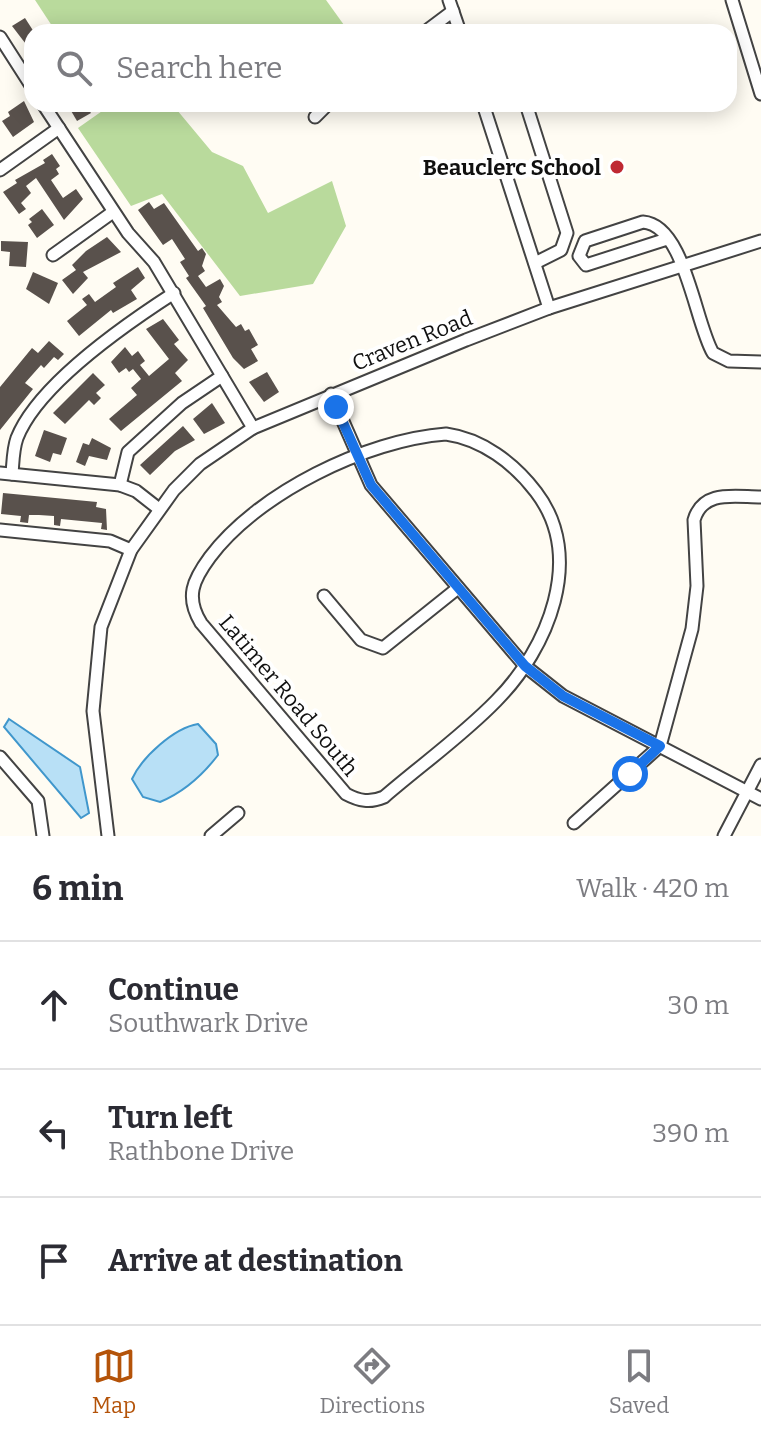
<!DOCTYPE html>
<meta charset="utf-8">
<style>
body{margin:0;font-family:Bitter,serif;background:#f7f7f7;color:#2b2b33}
.stop{position:absolute;width:24px;height:24px;margin:-18px;border:6px solid #1a73e8;border-radius:50%;background:#fff}
.stop.end{background:#1a73e8;border-color:#fff;box-shadow:0 2px 8px #0008}
.list{margin:0;padding:0;list-style:none}
h2{display:flex;justify-content:space-between;align-items:center;height:104px;margin:0;padding:0 32px;font-size:34px}
h2 small{font-size:26px;font-weight:400;color:#7c7c81}
.list li{display:grid;grid-template-columns:52px 1fr auto;gap:24px;align-items:center;box-sizing:border-box;height:128px;padding:0 32px;border-top:2px solid #e1e1e2}
.list b{display:block;font-size:30px;white-space:nowrap}
.list p{margin:0;font-size:26px;white-space:nowrap;color:#7c7c81}
.list em{font-size:26px;font-style:normal;color:#7c7c81}
.icon{flex:none;width:44px;height:44px;fill:none;stroke:currentColor;stroke-width:2;stroke-linecap:round;stroke-linejoin:round}
.map{position:relative;flex:none;width:761px;height:836px;overflow:hidden}
.search{position:absolute;background:#fff;box-shadow:0 4px 20px #0003;left:24px;right:24px;top:24px;height:88px;display:flex;align-items:center;gap:20px;box-sizing:border-box;padding:0 28px;border-radius:24px;color:#7c7c81;font-size:30px}
.sheet{height:488px;background:#fff}
nav{display:flex;justify-content:space-around;align-items:center;box-sizing:border-box;height:112px;border-top:2px solid #e1e1e2;background:#fff;font-size:22px;color:#7c7c81}
nav a{display:grid;justify-items:center;gap:4px}
nav .on{color:#b45309}
.map>svg:first-child{display:block}
.forest{fill:#b9da9c}
.water{fill:#b8e0f6;stroke:#4097cc;stroke-width:2}
.building{fill:#59514c}
.lines{fill:none;stroke-linecap:round;stroke-linejoin:round}
.minor-casing{stroke:#434343;stroke-width:15}
.minor{stroke:#fff;stroke-width:11}
.route{stroke:#1a73e8;stroke-width:10}
.poi-dot{fill:#bf2933;stroke:#fff;stroke-width:3}
.labels{text-anchor:middle;stroke-width:8;stroke-linejoin:round;paint-order:stroke}
.poi-label{font-size:22px;font-weight:bold;fill:#101010;stroke:#fff;text-anchor:end}
.street-label{font-size:22px;fill:#101010;stroke:#fff}
</style>
<div class="map">
<svg width="761" height="836" viewBox="0 0 761 836">
<rect width="100%" height="100%" fill="#fffcf3"/>
<!-- forest -->
<g class="forest">
<path d="M35,0H326L344,25L336,32H56Z"/>
<path d="M103,104H172L212,152L243,166L268,213L332,181L346,226L313,284L240,296L162,194L131,206L78,128L105,109Z"/>
</g>
<!-- water -->
<g class="water">
<path d="M9,719L80,767L89,813L81,818L4,727Z"/>
<path d="M198,724L216,744L218,755C202,776 184,792 160,802L143,797L132,779C142,757 174,728 198,724Z"/>
</g>
<!-- building -->
<g class="building">
<path d="M25,18L34,32L32,52L12,26Z"/>
<path d="M24,101L34,122L13,137L2,121L10,116L8,112Z"/>
<path d="M67,104H85L91,113L77,121Z"/>
<path d="M52,154L60,166L56,169L59,174L51,180L63,198L76,189L83,199L64,220L36,178L26,186L31,193L21,203L26,209L19,214L3,192L17,183L15,180L45,163L43,160Z"/>
<path d="M149,202L154,209L164,203L198,251L202,248L206,254L202,266L205,271L198,276L206,287L220,279L224,286L219,297L222,302L217,305L236,327L241,324L245,331L249,329L258,345L251,349L258,361L244,369L233,358L203,308L206,306L186,278L189,276L180,262L185,259L172,239L163,245L138,210Z"/>
<path d="M42,209L54,225L37,238L28,225L32,222L29,219Z"/>
<path d="M107,237L121,252L83,272L88,278L73,294L62,280L76,270L72,265L86,251Z"/>
<path d="M1,241L28,242L26,267L9,266L10,252L1,251Z"/>
<path d="M138,267L145,278L131,290L137,299L113,313L111,310L79,336L67,321L87,305L82,299L89,294L95,302L116,287L113,283Z"/>
<path d="M33,272L58,283L49,304L26,289Z"/>
<path d="M163,319L179,340L174,344L188,360L175,373L182,381L121,431L109,419L137,395L131,388L141,379L133,369L129,372L126,368L119,373L111,362L125,347L132,356L138,351L145,361L140,365L149,376L169,359L146,329Z"/>
<path d="M49,341L64,354L58,360L54,357L44,368L41,365L25,383L33,389L0,430V387L32,348L38,353Z"/>
<path d="M267,372L279,392L264,402L249,382Z"/>
<path d="M93,373L105,385L96,393L101,398L94,405L89,400L65,424L53,413Z"/>
<path d="M212,403L225,423L204,434L193,419Z"/>
<path d="M183,426L195,440L175,451L150,475L140,465Z"/>
<path d="M44,430L67,438L61,455L53,453L50,462L35,456Z"/>
<path d="M92,438L111,448L107,460L89,456L85,466L76,462L83,443L89,445Z"/>
<path d="M3,493L97,502L96,507L106,509L107,530L101,529L102,523L61,519L60,526L54,525V516L39,515H29L28,523L20,522L21,516L1,514Z"/>
</g>
<g class="lines">
<defs>
<g id="minor">
<path d="M449,0L460,32"/>
<path d="M732,0L761,94"/>
<path d="M425,32L453,11"/>
<path d="M0,37L32,87"/>
<path d="M43,104L128,233L154,262L253,428"/>
<path d="M483,104L549,308"/>
<path d="M526,104L567,233L561,250L535,263"/>
<path d="M315,117L328,104"/>
<path d="M0,170L59,128"/>
<path d="M667,239L586,265L579,256L585,241L643,222C685,225 695,323 713,353L729,361L761,362"/>
<path d="M53,255L113,212"/>
<path d="M331,394L371,485L525,666L563,696L761,799"/>
<path d="M446,434C482,439 514,463 536,492C586,557 548,649 496,701C462,736 421,765 384,797C370,803 359,801 346,794L201,623C185,597 193,580 210,557C258,493 366,440 446,434Z"/>
<path d="M0,473L120,485L136,491L159,509"/>
<path d="M12,474C13,462 13,449 17,438C38,385 126,324 174,293"/>
<path d="M120,485L128,452L182,403L222,376"/>
<path d="M0,530L110,541L131,550"/>
<path d="M324,596L361,640L383,648L458,588"/>
<path d="M0,757L38,801L43,836"/>
<path d="M574,823L660,746L692,629L697,586L694,520C703,489 735,497 761,497"/>
<path d="M108,836L93,711L101,627L131,550L174,490L200,464L253,428L466,340L549,308L761,241"/>
<path d="M211,836L238,813"/>
<path d="M724,836L761,765"/>
</g>
</defs>
<!-- minor casing -->
<use href="#minor" class="minor-casing"/>
<!-- minor -->
<use href="#minor" class="minor"/>
</g>
<g class="lines">
<!-- route -->
<path class="route" d="M336,407L371,485L525,666L563,696L660,746L630,774"/>
</g>
<!-- markers -->
<circle class="poi-dot" cx="617" cy="167" r="8"/>
<g class="labels">
<!-- poi labels -->
<g class="poi-label">
<text x="601" y="175">Beauclerc School</text>
</g>
<!-- street labels -->
<g class="street-label">
<text transform="translate(412 340) rotate(-22)" y="8">Craven Road</text>
<text transform="translate(289 695) rotate(50)" y="8">Latimer Road South</text>
</g>
</g>
</svg>
<div class="stop" style="left:630px;top:774px"></div>
<div class="stop end" style="left:336px;top:407px"></div>
<div class="search"><svg class="icon" aria-label="search" viewBox="0 0 24 24"><circle cx="10" cy="10" r="6"/><path d="M15 15l6 6"/></svg>Search here</div>
</div>
<section class="sheet">
<h2>6 min<small>Walk · 420 m</small></h2>
<ul class="list">
<li><svg class="icon" aria-label="ahead" viewBox="0 0 24 24"><path d="M12 20V5M6 11l6-6 6 6"/></svg><div><b>Continue</b><p>Southwark Drive</p></div><em>30 m</em></li>
<li><svg class="icon" aria-label="left" viewBox="0 0 24 24"><path d="M17 20v-9H6M10 6l-5 5 5 5"/></svg><div><b>Turn left</b><p>Rathbone Drive</p></div><em>390 m</em></li>
<li><svg class="icon" aria-label="arrive" viewBox="0 0 24 24"><path d="M6 21V4h12l-3 4 3 4H6"/></svg><div><b>Arrive at destination</b></div></li>
</ul>
</section>
<nav>
<a class="on"><svg class="icon" aria-label="map" viewBox="0 0 24 24"><path d="M3 6l6-2 6 2 6-2v14l-6 2-6-2-6 2zM9 4v14M15 6v14"/></svg>Map</a>
<a><svg class="icon" aria-label="directions" viewBox="0 0 24 24"><path d="M12 3l9 9-9 9-9-9zM9 14v-3h6M13 9l2 2-2 2"/></svg>Directions</a>
<a><svg class="icon" aria-label="saved" viewBox="0 0 24 24"><path d="M7 4h10v16l-5-4-5 4z"/></svg>Saved</a>
</nav>
